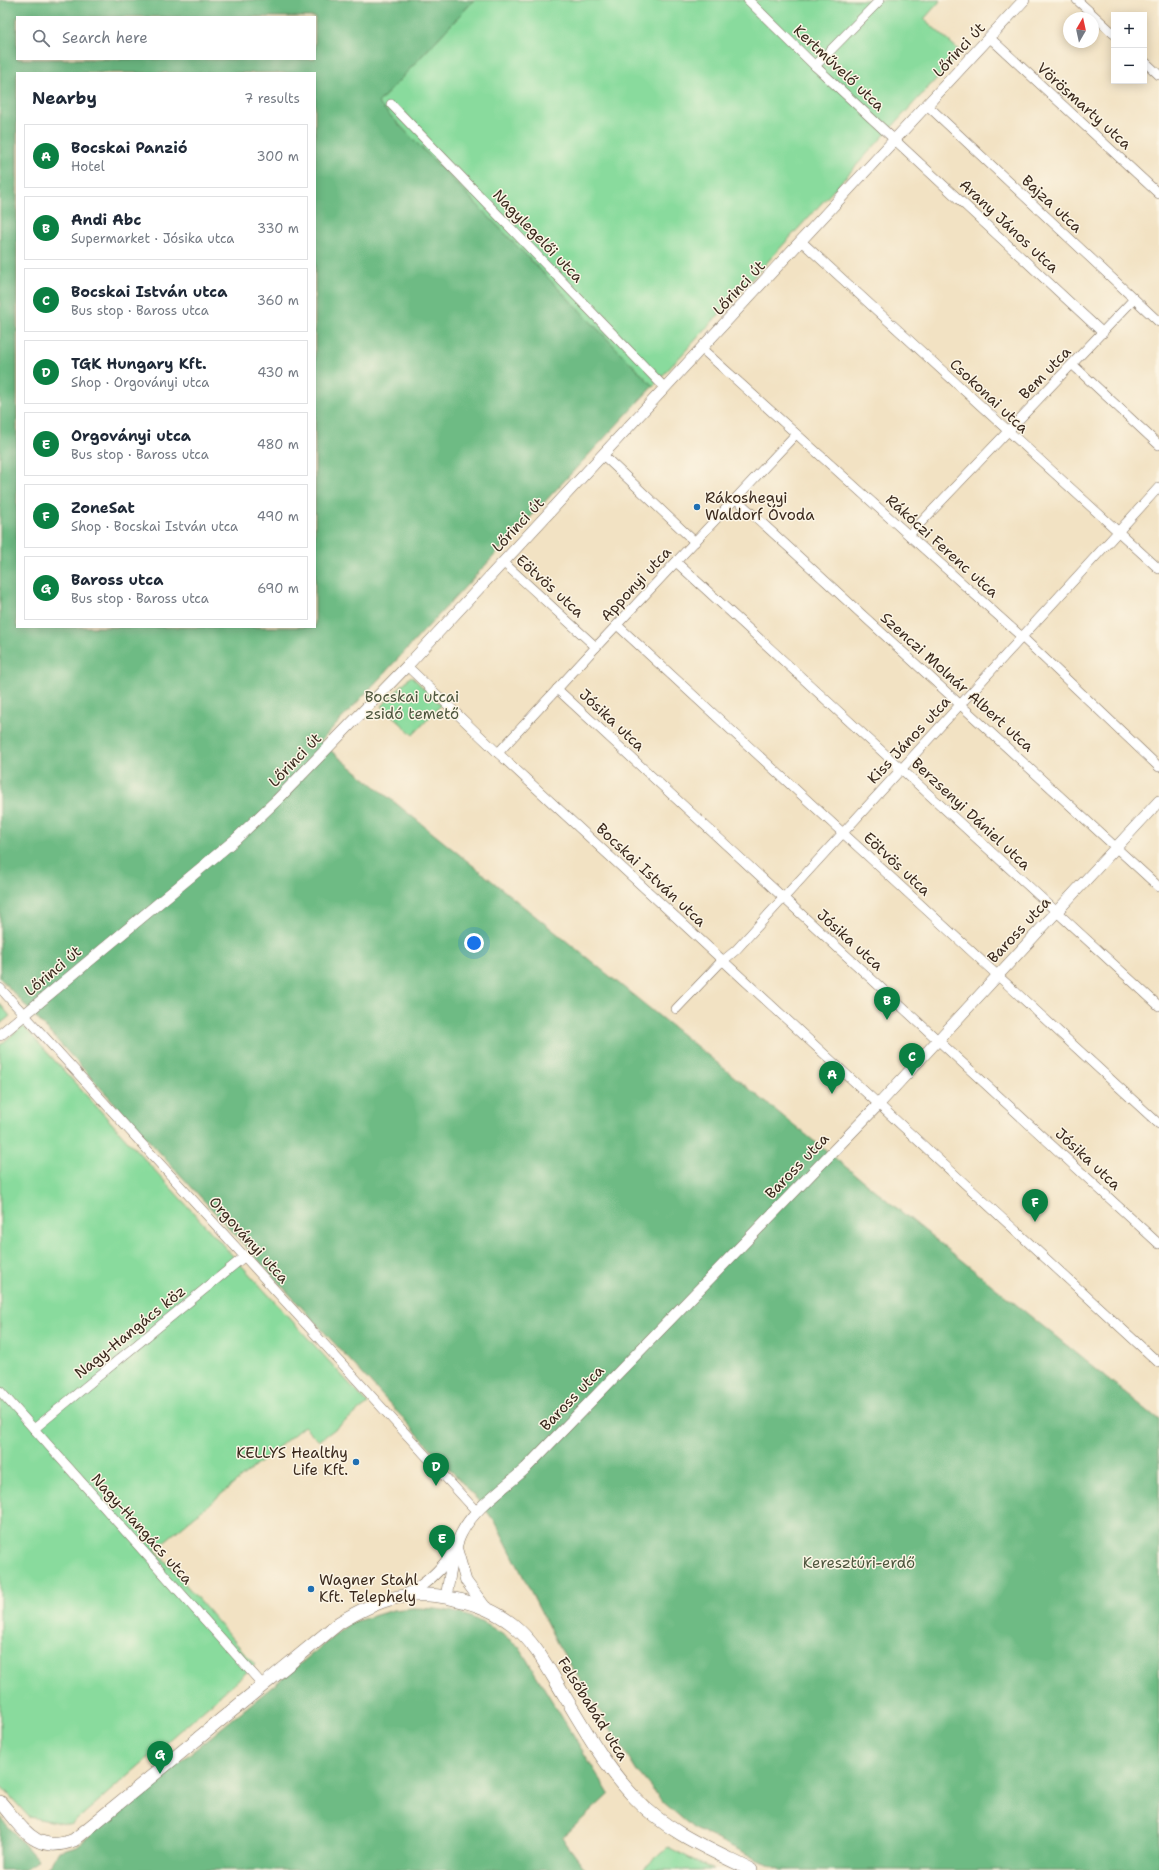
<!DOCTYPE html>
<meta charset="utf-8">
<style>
body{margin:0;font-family:"Shantell Sans",sans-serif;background:#f2f2f3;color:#1f2937}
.controls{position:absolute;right:12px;top:12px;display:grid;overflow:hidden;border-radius:0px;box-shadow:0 2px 10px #0003}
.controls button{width:36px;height:36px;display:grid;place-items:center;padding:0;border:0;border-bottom:1px solid #e0e1e3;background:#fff;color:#1f2937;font:20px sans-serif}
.compass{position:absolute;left:1063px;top:12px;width:36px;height:36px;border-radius:50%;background:#fff;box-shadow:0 2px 10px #0003;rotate:9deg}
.you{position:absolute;left:474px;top:943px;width:14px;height:14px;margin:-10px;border:3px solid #fff;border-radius:50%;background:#1a73e8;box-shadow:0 0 0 6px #1a73e833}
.badge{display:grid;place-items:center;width:26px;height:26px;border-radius:50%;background:#0b8043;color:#fff;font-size:13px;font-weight:700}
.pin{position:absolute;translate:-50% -33px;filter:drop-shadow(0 1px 2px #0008)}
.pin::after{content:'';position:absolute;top:21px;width:14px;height:12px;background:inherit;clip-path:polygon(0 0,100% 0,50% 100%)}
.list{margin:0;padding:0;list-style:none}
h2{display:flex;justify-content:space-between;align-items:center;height:52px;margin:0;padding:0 16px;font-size:17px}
h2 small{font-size:13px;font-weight:400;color:#747a83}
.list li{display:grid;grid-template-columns:26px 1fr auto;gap:12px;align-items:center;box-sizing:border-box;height:64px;margin:0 8px 8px;padding:0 8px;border:1px solid #e0e1e3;border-radius:0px}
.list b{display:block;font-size:15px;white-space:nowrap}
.list p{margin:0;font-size:13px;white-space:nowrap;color:#747a83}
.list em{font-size:13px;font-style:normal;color:#747a83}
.icon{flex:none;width:22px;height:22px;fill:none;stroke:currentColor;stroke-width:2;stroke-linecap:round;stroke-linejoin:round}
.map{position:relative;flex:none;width:1159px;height:1870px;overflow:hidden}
.search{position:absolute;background:#fff;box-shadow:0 2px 10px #0003;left:16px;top:16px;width:300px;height:44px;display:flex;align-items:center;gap:10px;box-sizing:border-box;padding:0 14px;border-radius:0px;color:#747a83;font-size:15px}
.panel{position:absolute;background:#fff;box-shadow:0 2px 10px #0003;left:16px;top:72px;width:300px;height:556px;border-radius:0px}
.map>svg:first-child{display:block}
.green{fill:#89db9d;stroke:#62825e}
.forest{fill:#6ebb84;stroke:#547251;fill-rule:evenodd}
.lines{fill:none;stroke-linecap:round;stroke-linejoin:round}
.minor-casing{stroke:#7b6a58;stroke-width:10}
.tertiary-casing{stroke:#7b6a58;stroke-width:12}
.secondary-casing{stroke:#7b6a58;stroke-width:14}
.minor{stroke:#fff;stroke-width:9}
.tertiary{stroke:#fff;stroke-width:11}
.secondary{stroke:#fff;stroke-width:13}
.poi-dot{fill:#1f6fb2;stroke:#fcf5e5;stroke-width:1.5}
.labels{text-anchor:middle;stroke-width:3;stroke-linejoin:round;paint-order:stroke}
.street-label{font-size:15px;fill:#3b2a1e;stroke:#fcf5e5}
.poi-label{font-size:15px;fill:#3b2a1e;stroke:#fcf5e5;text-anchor:start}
.park-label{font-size:15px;fill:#4e563e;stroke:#fcf5e5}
</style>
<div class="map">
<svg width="1159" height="1870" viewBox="0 0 1159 1870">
<rect width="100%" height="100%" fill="#fcf5e5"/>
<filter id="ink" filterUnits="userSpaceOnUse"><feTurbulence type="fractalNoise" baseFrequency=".025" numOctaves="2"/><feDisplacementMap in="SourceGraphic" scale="8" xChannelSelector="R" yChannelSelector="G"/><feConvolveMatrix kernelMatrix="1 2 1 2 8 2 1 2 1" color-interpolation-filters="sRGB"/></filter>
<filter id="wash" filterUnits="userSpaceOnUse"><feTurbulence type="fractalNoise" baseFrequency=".012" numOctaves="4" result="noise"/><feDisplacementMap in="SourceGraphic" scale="16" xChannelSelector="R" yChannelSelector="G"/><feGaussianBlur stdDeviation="0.9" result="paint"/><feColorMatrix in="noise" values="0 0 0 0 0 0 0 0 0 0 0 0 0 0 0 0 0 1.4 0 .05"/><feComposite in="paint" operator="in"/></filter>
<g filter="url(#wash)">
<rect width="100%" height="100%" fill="#f2e2c3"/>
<!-- green -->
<g class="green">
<path d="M474,0H941L924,19L961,52L653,386L378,103Z"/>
<path d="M411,676L441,705L413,735L382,706Z"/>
<path d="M0,1004L10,1016L0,1024Z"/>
<path d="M23,1026L368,1404L319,1441L304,1426L155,1549L255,1665L71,1825L29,1817L0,1785V1045Z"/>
<path d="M668,1847L713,1870H642Z"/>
</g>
<!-- forest -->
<g class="forest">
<path d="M0,0H474L378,103L653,386L320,742L1159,1420V1870H781L693,1828L662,1801L637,1771L558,1645L496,1523L476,1498L0,978ZM17,17H315V59H17ZM17,73H315V627H17Z"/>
<path d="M413,1608C458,1608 485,1619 519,1647L609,1794L562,1838L586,1870H43L50,1865L59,1851L77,1846L350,1623L393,1610Z"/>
<path d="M0,1817L38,1860L24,1870H0Z"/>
</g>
</g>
<g filter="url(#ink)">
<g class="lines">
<defs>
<g id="minor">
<path d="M748,0L815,66L1103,333"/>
<path d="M1077,0L1114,34"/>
<path d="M990,38L1159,194"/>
<path d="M1144,61L1159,75"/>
<path d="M815,66L880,0"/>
<path d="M391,104L665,388"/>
<path d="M927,105L1159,322"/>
<path d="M802,242L1159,569"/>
<path d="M702,349L1023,638L1159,767"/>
<path d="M1073,365L1159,445"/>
<path d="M603,455L695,542"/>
<path d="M736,499L1159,887"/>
<path d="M909,535L1134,299"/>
<path d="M676,562L1159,1006"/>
<path d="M504,563L596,647"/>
<path d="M617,625L1159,1124"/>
<path d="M407,666L498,753L1159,1363"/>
<path d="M557,689L1159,1244"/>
<path d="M498,753L596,647L796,434"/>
<path d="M0,988L477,1512"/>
<path d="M676,1009L719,964L736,950L1159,487"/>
<path d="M0,1391L263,1685"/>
<path d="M34,1429L245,1256"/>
</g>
<g id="tertiary">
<path d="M0,1035L236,839L277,800L407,666L1024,0"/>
<path d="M457,1550L466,1581L486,1608"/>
<path d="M405,1595C426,1585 441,1570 454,1551"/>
<path d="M446,1597C450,1577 452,1552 461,1534C474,1507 505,1488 526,1468L879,1104L1159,801"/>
</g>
<path id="secondary" d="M0,1802C23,1828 35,1855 74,1840L339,1623C378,1599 409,1588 454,1599C475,1603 495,1611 512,1624C535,1642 549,1670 564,1695C586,1731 606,1768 636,1799C667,1832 711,1850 751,1870"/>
</defs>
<!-- minor casing -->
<use href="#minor" class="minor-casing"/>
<!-- tertiary casing -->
<use href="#tertiary" class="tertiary-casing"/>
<!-- secondary casing -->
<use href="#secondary" class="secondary-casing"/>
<!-- minor -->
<use href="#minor" class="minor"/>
<!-- tertiary -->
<use href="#tertiary" class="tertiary"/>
<!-- secondary -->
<use href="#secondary" class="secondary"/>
</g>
</g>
<!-- markers -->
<g class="poi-dot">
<circle cx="697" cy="507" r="4"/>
<circle cx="356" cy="1462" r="4"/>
<circle cx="311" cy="1589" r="4"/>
</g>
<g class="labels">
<!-- street labels -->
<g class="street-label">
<text transform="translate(959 50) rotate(-47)" y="5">Lőrinci út</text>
<text transform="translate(839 68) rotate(43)" y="5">Kertművelő utca</text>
<text transform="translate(1084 106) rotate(42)" y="5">Vörösmarty utca</text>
<text transform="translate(1052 204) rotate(43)" y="5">Bajza utca</text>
<text transform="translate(1009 226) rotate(43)" y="5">Arany János utca</text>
<text transform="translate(538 236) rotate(46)" y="5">Nagylegelői utca</text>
<text transform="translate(739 288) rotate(-47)" y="5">Lőrinci út</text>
<text transform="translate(1045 373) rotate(-46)" y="5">Bem utca</text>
<text transform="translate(989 396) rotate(43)" y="5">Csokonai utca</text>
<text transform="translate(518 525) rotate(-47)" y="5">Lőrinci út</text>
<text transform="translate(942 546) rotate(42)" y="5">Rákóczi Ferenc utca</text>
<text transform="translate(636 584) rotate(-47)" y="5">Apponyi utca</text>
<text transform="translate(550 586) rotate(42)" y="5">Eötvös utca</text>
<text transform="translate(957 682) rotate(42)" y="5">Szenczi Molnár Albert utca</text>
<text transform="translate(612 720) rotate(43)" y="5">Jósika utca</text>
<text transform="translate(909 740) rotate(-47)" y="5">Kiss János utca</text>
<text transform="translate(295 760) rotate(-46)" y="5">Lőrinci út</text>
<text transform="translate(971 814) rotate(43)" y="5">Berzsenyi Dániel utca</text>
<text transform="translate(897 864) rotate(43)" y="5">Eötvös utca</text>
<text transform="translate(651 875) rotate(43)" y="5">Bocskai István utca</text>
<text transform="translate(1019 930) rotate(-47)" y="5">Baross utca</text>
<text transform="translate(850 940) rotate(42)" y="5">Jósika utca</text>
<text transform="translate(53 971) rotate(-40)" y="5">Lőrinci út</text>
<text transform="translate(1088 1159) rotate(43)" y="5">Jósika utca</text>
<text transform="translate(797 1166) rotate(-46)" y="5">Baross utca</text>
<text transform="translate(249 1240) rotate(48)" y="5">Orgoványi utca</text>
<text transform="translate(130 1332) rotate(-39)" y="5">Nagy-Hangács köz</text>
<text transform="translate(572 1398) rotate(-46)" y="5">Baross utca</text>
<text transform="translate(142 1529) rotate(48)" y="5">Nagy-Hangács utca</text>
<text transform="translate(593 1709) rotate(58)" y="5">Felsőbabád utca</text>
</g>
<!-- poi labels -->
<g class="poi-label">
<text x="705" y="503">Rákoshegyi<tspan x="705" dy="17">Waldorf Óvoda</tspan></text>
<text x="348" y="1458" text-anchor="end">KELLYS Healthy<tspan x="348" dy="17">Life Kft.</tspan></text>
<text x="319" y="1585">Wagner Stahl<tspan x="319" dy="17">Kft. Telephely</tspan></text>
</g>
<!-- park labels -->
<g class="park-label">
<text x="412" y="702">Bocskai utcai<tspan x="412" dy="17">zsidó temető</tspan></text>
<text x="859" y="1568">Keresztúri-erdő</text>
</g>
</g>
</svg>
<div class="controls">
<button>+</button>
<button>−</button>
</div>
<svg class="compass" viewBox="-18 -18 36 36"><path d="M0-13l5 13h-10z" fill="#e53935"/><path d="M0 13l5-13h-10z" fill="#747a83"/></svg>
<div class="you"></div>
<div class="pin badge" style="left:832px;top:1094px">A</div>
<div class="pin badge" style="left:887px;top:1020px">B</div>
<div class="pin badge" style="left:912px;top:1076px">C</div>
<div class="pin badge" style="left:436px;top:1486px">D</div>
<div class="pin badge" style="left:442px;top:1558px">E</div>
<div class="pin badge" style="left:1035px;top:1222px">F</div>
<div class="pin badge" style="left:160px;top:1774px">G</div>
<div class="search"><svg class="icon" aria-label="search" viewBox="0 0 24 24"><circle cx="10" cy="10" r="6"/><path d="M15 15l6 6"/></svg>Search here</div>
<section class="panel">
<h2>Nearby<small>7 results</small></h2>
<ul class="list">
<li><span class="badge">A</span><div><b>Bocskai Panzió</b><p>Hotel</p></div><em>300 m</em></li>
<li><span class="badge">B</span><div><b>Andi Abc</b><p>Supermarket · Jósika utca</p></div><em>330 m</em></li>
<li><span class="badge">C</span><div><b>Bocskai István utca</b><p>Bus stop · Baross utca</p></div><em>360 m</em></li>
<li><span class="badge">D</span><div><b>TGK Hungary Kft.</b><p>Shop · Orgoványi utca</p></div><em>430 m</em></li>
<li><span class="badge">E</span><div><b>Orgoványi utca</b><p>Bus stop · Baross utca</p></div><em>480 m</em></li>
<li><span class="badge">F</span><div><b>ZoneSat</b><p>Shop · Bocskai István utca</p></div><em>490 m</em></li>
<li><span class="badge">G</span><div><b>Baross utca</b><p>Bus stop · Baross utca</p></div><em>690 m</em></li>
</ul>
</section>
</div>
